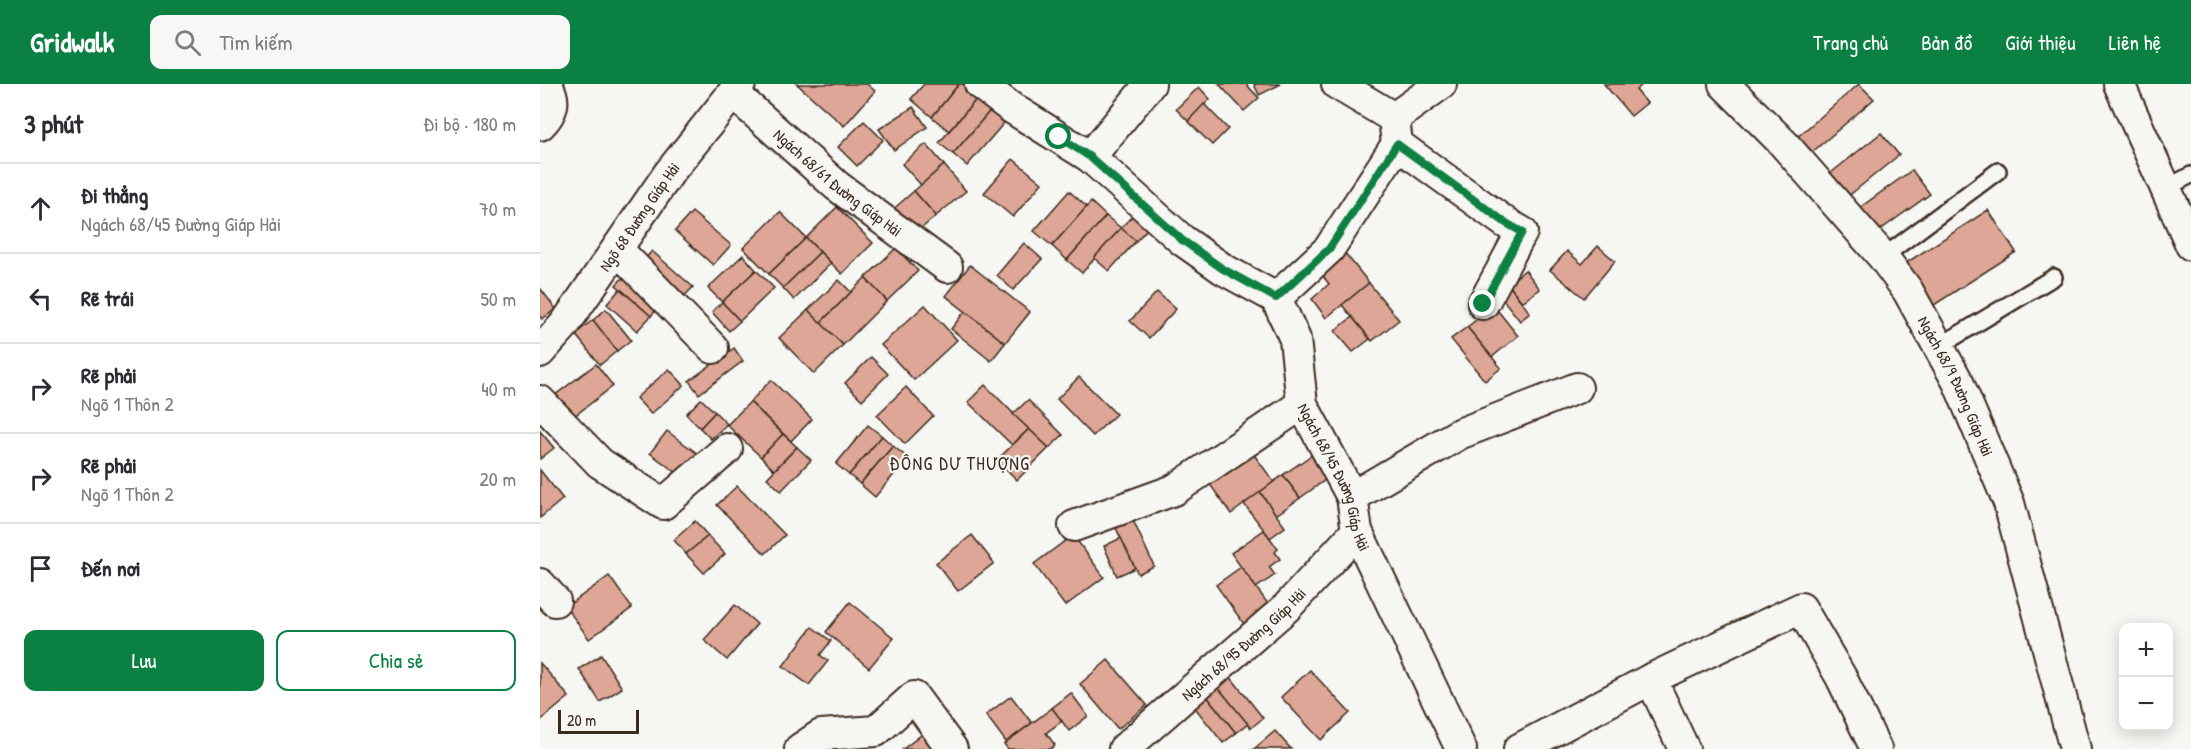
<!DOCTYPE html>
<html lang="vi">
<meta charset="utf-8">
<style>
body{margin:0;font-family:"Patrick Hand",sans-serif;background:#f7f7f7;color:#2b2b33}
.controls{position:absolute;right:18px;bottom:18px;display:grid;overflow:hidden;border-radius:12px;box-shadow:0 3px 15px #0003}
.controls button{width:54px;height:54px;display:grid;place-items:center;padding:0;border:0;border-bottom:2px solid #e1e1e2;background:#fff;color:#2b2b33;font:30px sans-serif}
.scale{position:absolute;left:18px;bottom:15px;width:81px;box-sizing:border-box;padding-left:6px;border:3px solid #3b2a1e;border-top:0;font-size:16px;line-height:21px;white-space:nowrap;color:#3b2a1e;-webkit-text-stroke:4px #f6f6f2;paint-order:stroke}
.stop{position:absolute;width:18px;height:18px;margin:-14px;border:4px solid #0b8043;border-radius:50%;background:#fff}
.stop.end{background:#0b8043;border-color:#fff;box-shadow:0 2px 6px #0008}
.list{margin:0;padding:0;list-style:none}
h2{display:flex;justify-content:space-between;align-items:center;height:78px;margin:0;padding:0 24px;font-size:26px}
h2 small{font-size:20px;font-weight:400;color:#7c7c81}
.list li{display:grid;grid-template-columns:39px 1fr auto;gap:18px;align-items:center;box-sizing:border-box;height:90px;padding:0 24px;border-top:2px solid #e1e1e2}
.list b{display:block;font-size:22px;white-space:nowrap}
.list p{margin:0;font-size:20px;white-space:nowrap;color:#7c7c81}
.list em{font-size:20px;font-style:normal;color:#7c7c81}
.actions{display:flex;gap:12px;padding:18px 24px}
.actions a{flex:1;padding:14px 0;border:2px solid #0b8043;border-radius:12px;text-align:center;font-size:21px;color:#0b8043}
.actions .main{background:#0b8043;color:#fff}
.icon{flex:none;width:33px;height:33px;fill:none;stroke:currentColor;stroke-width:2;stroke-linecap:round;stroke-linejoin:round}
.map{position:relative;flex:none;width:1651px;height:665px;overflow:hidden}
header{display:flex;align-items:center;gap:36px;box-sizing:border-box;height:84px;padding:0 30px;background:#0b8043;color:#fff}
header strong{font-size:28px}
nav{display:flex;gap:33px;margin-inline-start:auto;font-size:21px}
.search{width:420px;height:54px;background:#f7f7f7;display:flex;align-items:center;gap:15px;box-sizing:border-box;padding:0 21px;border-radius:12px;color:#7c7c81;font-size:22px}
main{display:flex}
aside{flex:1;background:#fff}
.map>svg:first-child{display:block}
.building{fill:#dda696;stroke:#3b2a1e;stroke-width:1.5}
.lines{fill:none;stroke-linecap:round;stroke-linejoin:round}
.lane-casing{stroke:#3b2a1e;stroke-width:20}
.street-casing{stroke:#3b2a1e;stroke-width:34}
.lane{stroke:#f6f6f2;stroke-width:15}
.street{stroke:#f6f6f2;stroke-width:30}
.route{stroke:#0b8043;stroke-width:8}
.labels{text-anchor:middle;stroke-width:4.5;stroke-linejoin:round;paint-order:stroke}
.street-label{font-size:16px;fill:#3b2a1e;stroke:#f6f6f2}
.neighbourhood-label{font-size:18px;letter-spacing:1.5px;fill:#3b2a1e;stroke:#f6f6f2}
</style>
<header>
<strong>Gridwalk</strong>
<div class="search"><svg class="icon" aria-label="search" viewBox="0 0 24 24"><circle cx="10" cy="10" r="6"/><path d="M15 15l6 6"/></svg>Tìm kiếm</div>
<nav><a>Trang chủ</a><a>Bản đồ</a><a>Giới thiệu</a><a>Liên hệ</a></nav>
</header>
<main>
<aside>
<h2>3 phút<small>Đi bộ · 180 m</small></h2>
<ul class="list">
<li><svg class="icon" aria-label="ahead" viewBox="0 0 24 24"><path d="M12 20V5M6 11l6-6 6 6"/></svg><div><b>Đi thẳng</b><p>Ngách 68/45 Đường Giáp Hải</p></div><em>70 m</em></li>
<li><svg class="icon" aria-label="left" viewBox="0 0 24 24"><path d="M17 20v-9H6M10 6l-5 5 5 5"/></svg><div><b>Rẽ trái</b></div><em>50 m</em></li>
<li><svg class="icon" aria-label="right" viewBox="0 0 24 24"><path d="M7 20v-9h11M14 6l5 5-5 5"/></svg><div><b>Rẽ phải</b><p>Ngõ 1 Thôn 2</p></div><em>40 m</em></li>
<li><svg class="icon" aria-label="right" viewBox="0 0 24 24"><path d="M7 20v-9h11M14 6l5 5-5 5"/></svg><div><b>Rẽ phải</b><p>Ngõ 1 Thôn 2</p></div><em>20 m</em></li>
<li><svg class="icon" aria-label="arrive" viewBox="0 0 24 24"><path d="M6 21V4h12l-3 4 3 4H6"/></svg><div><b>Đến nơi</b></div></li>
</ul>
<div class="actions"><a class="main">Lưu</a><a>Chia sẻ</a></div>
</aside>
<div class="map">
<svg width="1651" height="665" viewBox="0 0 1651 665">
<rect width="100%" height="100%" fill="#f6f6f2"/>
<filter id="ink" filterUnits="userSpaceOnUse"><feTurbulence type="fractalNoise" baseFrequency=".0167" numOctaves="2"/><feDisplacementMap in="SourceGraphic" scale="12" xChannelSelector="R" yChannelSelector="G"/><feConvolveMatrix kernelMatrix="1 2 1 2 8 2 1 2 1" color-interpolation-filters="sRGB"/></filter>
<g filter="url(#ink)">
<!-- building -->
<g class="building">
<path d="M257,0H327L335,7L304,42Z"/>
<path d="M384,0H419L392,33L371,15Z"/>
<path d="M419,0H430L441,10L409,47L392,33Z"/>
<path d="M679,0H706L719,14L704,27Z"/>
<path d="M714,0H741L719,11Z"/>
<path d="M1064,0H1103L1096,6L1107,19L1091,32Z"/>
<path d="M1319,0L1334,15L1270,70L1256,54Z"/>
<path d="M659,3L670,15L648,37L636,25Z"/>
<path d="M441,10L455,21L413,70L399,59Z"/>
<path d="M664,20L688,45L672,61L648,37Z"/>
<path d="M455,21L469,33L427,82L413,70Z"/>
<path d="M373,23L387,43L354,66L339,45Z"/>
<path d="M324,37L343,56L317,82L298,63Z"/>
<path d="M1341,49L1359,71L1306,114L1287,92Z"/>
<path d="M386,60L404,81L381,101L362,80Z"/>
<path d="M473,75L502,99L473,133L444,109Z"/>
<path d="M404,81L426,107L396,132L374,107Z"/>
<path d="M1372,86L1390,110L1336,149L1318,125Z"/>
<path d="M374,107L396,132L371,153L350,128Z"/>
<path d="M529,107L547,123L512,162L494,147Z"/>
<path d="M551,118L566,132L527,176L512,162Z"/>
<path d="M297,123L333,159L302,190L266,154Z"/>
<path d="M1448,126L1476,168L1391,223L1363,181Z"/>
<path d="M152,128L191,161L173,181L135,147Z"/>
<path d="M240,128L266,154L229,190L203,164Z"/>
<path d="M593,131L608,144L596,157L581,144Z"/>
<path d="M566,132L581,144L542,189L527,176Z"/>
<path d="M581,144L596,157L569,187L554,174Z"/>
<path d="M266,154L280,168L243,204L229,190Z"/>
<path d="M484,159L502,175L473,206L457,191Z"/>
<path d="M1058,162L1075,177L1044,214L1010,186L1027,167L1042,180Z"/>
<path d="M356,164L378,187L347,217L325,194Z"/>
<path d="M112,167L153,203L141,216L101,179Z"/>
<path d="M280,168L291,179L254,216L243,204Z"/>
<path d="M804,168L829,199L786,234L772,215L789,200L780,188Z"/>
<path d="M203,171L216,186L182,218L168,204Z"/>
<path d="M430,181L490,228L465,259L406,212Z"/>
<path d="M216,186L234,204L200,237L182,218Z"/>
<path d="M985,186L1000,205L982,218L968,200Z"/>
<path d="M87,189L122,220L111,232L76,201Z"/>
<path d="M325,194L347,217L303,261L280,239Z"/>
<path d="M299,196L311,208L280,239L268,226Z"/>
<path d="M829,199L859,236L832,257L802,221Z"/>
<path d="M968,200L990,229L980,237L957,208Z"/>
<path d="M0,204L16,225L2,235L0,233Z"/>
<path d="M80,205L111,232L97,247L67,220Z"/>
<path d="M617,208L636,225L609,254L590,237Z"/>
<path d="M182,218L200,237L189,247L172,228Z"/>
<path d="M385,221L417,256L374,296L341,261Z"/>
<path d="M954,222L978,252L952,273L927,243Z"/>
<path d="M66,225L91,256L77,267L53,236Z"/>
<path d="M268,226L303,261L274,290L239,254Z"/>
<path d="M425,227L465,259L451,277L411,245Z"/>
<path d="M812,233L830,255L813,268L795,247Z"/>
<path d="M53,236L77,267L60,281L35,250Z"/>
<path d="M927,243L961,284L945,297L911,255Z"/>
<path d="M194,264L203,277L159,310L149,297Z"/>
<path d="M331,273L348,290L322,316L305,299Z"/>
<path d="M56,280L73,302L28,337L10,315Z"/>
<path d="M129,285L144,301L111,330L96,314Z"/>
<path d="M539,293L576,330L553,352L517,315Z"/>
<path d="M231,296L272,335L251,357L210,318Z"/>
<path d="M445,301L489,345L472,361L428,318Z"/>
<path d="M366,303L393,332L365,360L337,331Z"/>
<path d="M161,315L175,328L160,344L146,330Z"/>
<path d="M488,316L523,351L509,364L473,330Z"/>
<path d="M210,318L243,350L221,373L187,341Z"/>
<path d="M175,328L187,340L171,355L160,344Z"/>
<path d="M328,341L342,352L309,391L296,380Z"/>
<path d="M489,345L509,364L477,396L457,376Z"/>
<path d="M0,347L14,364L0,375Z"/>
<path d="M127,347L162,373L145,395L110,369Z"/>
<path d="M243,350L257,363L234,386L221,373Z"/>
<path d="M342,352L353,362L320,400L309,391Z"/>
<path d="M353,362L368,374L335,413L320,400Z"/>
<path d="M257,363L271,376L241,407L227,394Z"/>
<path d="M712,368L734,398L691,430L669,399Z"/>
<path d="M776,368L792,391L760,414L743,391Z"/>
<path d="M0,386L23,415L0,434Z"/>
<path d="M743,391L760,414L736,431L720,408Z"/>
<path d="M197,402L245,451L225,470L177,421Z"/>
<path d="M720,408L745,443L730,454L704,420Z"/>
<path d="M592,434L614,482L598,490L575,442Z"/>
<path d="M155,437L168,452L146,470L134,456Z"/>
<path d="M724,446L738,465L735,468L740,475L729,483L735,491L716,504L691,469Z"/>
<path d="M432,451L454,479L418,507L396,479Z"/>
<path d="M533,451L564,493L525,522L494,480Z"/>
<path d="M168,452L185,470L164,489L146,470Z"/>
<path d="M581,454L595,484L577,492L564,462Z"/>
<path d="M701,483L734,528L709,547L676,501Z"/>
<path d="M69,492L92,524L49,555L26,523Z"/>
<path d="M310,518L354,554L329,584L286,548Z"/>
<path d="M195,521L217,540L187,576L164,556Z"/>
<path d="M272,543L291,557L280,571L288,577L269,601L243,582Z"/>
<path d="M61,571L82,604L60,618L39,585Z"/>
<path d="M568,576L607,621L578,645L540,600Z"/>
<path d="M0,579L29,613L0,637Z"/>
<path d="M770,586L810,629L781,656L741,613Z"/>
<path d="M689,591L723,634L711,644L676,601Z"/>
<path d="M676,601L708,640L696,649L665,610Z"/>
<path d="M531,609L548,632L529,647L512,624Z"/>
<path d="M665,610L696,649L683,659L652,620Z"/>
<path d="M471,612L492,639L466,658L446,631Z"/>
<path d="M512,624L522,637L506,649L515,661L510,665H468L464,660Z"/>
<path d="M390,644L401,657L390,665H363Z"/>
<path d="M735,647L751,665H714Z"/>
</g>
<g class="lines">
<defs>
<g id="lane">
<path d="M1626,104L1651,91"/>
<path d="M1343,173L1458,87"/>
<path d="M1398,263L1514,193"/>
</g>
<g id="street">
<path id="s1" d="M440,0L470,23L550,73L642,156L683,185L736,214L755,255L762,320L812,413L817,447L921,665"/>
<path d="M797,0L854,34"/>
<path d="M901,0L854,34L857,60L966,139L982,148L943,220"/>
<path id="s2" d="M1184,0L1243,59L1343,173L1368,207L1418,298L1469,419L1535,665"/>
<path d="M1579,0L1651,161"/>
<path id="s3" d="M193,9L297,102L407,183"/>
<path d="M0,41C13,28 17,16 6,0"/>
<path d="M550,73L610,0"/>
<path d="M77,165L173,264"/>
<path d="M736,214L789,165L857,60"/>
<path id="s4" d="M0,268L25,240L129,89L200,0"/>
<path d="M0,317L60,379L123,420L187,365"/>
<path d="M812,413L919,350L1037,304"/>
<path d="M534,442L634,406L762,320"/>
<path d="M0,500L15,517"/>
<path d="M1111,595L1144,665"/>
<path d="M260,665L281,651L336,647L374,613L412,665"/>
<path id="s5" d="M584,665L746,524L817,447"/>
<path d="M979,665L1111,595L1261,524L1301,593L1336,665"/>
</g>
</defs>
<!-- lane casing -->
<use href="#lane" class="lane-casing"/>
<!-- street casing -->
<use href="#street" class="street-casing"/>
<!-- lane -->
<use href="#lane" class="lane"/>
<!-- street -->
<use href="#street" class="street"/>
</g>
</g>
<g class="lines" filter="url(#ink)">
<!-- route -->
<path class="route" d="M519,53L550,73L642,156L683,185L736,214L789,165L857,60L966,139L982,148L943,220"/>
</g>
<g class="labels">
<!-- street labels -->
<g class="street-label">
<text dy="6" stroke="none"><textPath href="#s3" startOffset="138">Ngách 68/61 Đường Giáp Hải</textPath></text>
<text dy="6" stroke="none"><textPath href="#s4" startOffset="168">Ngõ 68 Đường Giáp Hải</textPath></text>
<text dy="6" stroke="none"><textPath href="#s2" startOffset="384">Ngách 68/9 Đường Giáp Hải</textPath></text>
<text dy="6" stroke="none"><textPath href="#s1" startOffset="558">Ngách 68/45 Đường Giáp Hải</textPath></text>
<text dy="6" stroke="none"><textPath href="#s5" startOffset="159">Ngách 68/95 Đường Giáp Hải</textPath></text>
</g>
<!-- neighbourhood labels -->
<g class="neighbourhood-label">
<text x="420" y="386">ĐÔNG DƯ THƯỢNG</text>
</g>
</g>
</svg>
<div class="controls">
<button>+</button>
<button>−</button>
</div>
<div class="scale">20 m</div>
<div class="stop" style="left:519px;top:53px"></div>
<div class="stop end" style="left:943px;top:220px"></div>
</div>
</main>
